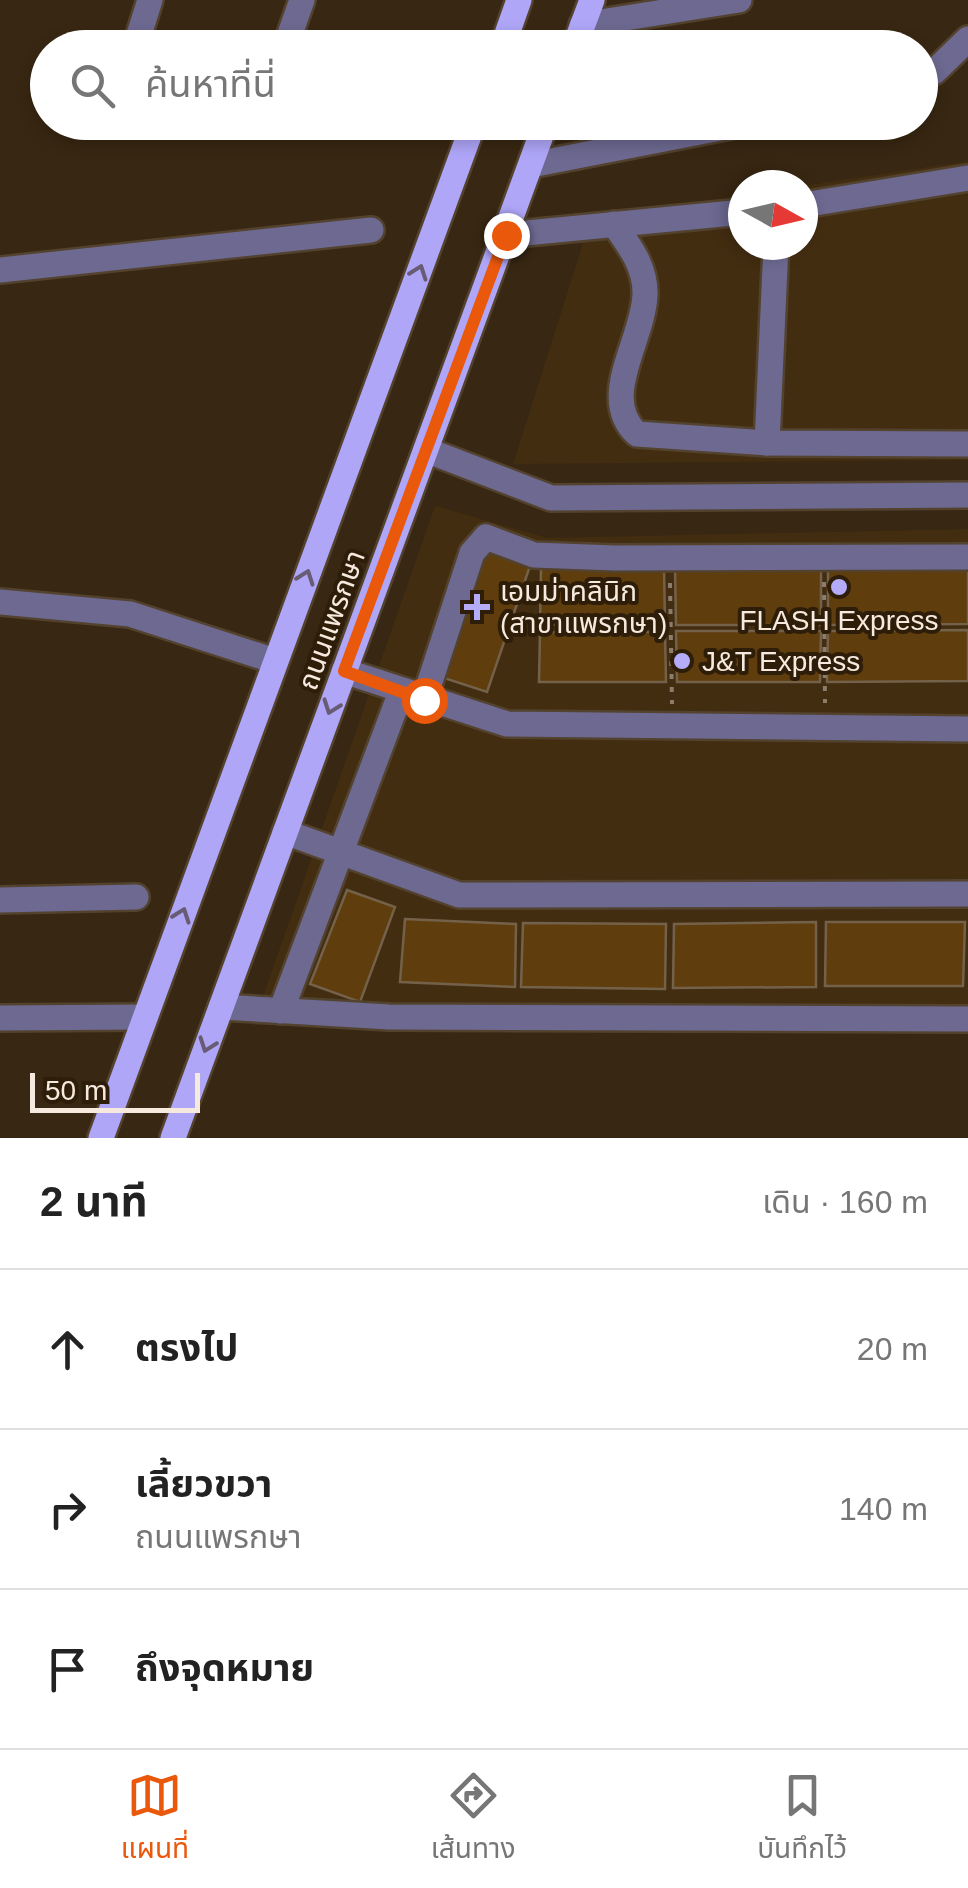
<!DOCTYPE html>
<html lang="th">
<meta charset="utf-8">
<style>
body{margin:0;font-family:Helvetica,"Noto Sans Thai",sans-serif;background:#f2f2f2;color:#222}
.compass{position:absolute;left:728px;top:170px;width:90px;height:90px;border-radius:50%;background:#fff;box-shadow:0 5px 15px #0003;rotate:98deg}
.scale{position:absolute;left:30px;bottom:25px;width:170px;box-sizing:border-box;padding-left:10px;border:5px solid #f5eadd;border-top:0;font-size:28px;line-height:35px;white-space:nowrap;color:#f5eadd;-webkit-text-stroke:8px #2e1d08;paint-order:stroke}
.stop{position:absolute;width:30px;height:30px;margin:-22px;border:8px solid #ea580c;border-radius:50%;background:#fff}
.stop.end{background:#ea580c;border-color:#fff;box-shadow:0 2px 10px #0008}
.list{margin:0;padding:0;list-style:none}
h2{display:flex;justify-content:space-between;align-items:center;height:130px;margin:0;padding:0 40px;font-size:42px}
h2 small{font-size:32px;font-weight:400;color:#767676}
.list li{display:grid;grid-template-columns:65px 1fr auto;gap:30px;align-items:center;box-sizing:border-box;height:160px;padding:0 40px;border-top:2px solid #e0e0e0}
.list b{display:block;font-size:38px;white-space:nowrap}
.list p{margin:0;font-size:32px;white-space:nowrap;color:#767676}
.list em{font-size:32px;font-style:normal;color:#767676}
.icon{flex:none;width:55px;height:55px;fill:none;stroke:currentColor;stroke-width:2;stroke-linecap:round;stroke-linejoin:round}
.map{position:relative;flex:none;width:968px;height:1138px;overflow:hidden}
.search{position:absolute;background:#fff;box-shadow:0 5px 15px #0003;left:30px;right:30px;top:30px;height:110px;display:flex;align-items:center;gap:25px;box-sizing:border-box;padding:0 35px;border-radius:55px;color:#767676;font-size:38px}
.sheet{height:610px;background:#fff}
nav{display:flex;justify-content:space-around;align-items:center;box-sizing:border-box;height:140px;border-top:2px solid #e0e0e0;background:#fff;font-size:28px;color:#767676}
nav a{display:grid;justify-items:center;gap:5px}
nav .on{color:#ea580c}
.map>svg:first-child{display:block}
.built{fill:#432d11}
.building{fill:#5f3d0c;stroke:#74614a;stroke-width:2.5}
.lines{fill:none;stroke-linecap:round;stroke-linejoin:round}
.minor-casing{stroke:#52422e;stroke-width:30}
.major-casing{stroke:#52422e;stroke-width:30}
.path{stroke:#8b7d6b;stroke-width:4;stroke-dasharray:5 8;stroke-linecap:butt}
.minor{stroke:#6d6991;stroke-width:25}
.major{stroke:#afa6f8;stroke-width:25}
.oneway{stroke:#685b74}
.route{stroke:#ea580c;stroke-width:12}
.poi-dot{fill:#b4acf9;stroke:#2e1d08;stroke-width:4}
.labels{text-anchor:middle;stroke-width:8;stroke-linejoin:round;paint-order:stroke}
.poi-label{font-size:28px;fill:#f5eadd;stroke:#2e1d08;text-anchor:start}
.street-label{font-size:28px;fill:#f5eadd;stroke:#2e1d08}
</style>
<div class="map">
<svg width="968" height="1138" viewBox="0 0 968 1138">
<rect width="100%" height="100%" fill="#382712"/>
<!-- built -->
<g class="built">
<path d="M968,161V460L513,464L591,218L743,195V245H803V186Z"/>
<path d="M435,506L548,538L968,529V1029L253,1025Z"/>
</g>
<!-- building -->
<g class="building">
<path d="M486,548L531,563L487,692L441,677Z"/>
<path d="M541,568H664L665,624L540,625Z"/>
<path d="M675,568H821V625H676Z"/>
<path d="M828,568H968V624L828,625Z"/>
<path d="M968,630V681L827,682L828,631Z"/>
<path d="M676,631H821L820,682H677Z"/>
<path d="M540,632H665L666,682H539Z"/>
<path d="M347,890L395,907L360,1002L310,984Z"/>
<path d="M405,919L516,924L515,987L400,982Z"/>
<path d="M816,922V987L673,988L674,924Z"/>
<path d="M826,922H965L963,986H825Z"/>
<path d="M523,923L666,924L665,989L521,987Z"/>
</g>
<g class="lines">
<defs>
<g id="minor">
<path d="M582,25L739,0"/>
<path d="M138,38L150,0"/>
<path d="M285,48L302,0"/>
<path d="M920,76L934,72L968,39"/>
<path d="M531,165L751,122"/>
<path d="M803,205L968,178"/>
<path d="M614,224C629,245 646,267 645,295C643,341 598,398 637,434L767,443"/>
<path d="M506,235L743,212"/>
<path d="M776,245L767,443L968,444"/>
<path d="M0,270L371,230"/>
<path d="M426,450L551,498L968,495"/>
<path d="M0,602L130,614L275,661"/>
<path d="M344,671L507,724L968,729"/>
<path d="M424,700L472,553L486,537L534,555L615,558L968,557"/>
<path d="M285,832L459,895L968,894"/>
<path d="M0,900L136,897"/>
<path d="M221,1007L389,1017L968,1019"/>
<path d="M281,1011L401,692"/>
<path d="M0,1018L144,1017"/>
</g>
<g id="major">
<path d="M502,48L519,0"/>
<path d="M574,48L592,0"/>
<path d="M101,1138L474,122"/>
<path d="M173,1138L546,122"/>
</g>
</defs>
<!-- minor casing -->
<use href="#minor" class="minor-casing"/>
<!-- major casing -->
<use href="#major" class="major-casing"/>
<!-- path -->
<g class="path">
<path d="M824,582L825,703"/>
<path d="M670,583L672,704"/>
</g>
<!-- minor -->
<use href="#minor" class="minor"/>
<!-- major -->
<use href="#major" class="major"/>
</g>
<!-- one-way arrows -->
<defs><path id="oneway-chevron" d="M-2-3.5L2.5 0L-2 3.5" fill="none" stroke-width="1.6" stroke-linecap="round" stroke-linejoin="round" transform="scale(2.5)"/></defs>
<g class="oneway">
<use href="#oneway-chevron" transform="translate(419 272) rotate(-70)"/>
<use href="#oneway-chevron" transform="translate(306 577) rotate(-70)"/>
<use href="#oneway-chevron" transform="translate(331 707) rotate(110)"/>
<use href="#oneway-chevron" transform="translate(182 915) rotate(-70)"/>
<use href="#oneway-chevron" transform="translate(207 1045) rotate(110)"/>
</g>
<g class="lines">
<!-- route -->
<path class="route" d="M424,700L344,671L506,235"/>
</g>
<!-- markers -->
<g class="poi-dot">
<circle cx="839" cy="587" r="10"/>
<path d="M472 592h10v10h10v10h-10v10h-10v-10h-10v-10h10z"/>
<circle cx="682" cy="661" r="10"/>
</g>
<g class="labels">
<!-- poi labels -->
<g class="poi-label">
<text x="500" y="601">เอมม่าคลินิก<tspan x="500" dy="32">(สาขาแพรกษา)</tspan></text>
<text x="839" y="630" text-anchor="middle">FLASH Express</text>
<text x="702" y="671">J&amp;T Express</text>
</g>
<!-- street labels -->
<g class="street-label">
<text transform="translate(331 620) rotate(-70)" y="10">ถนนแพรกษา</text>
</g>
</g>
</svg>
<svg class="compass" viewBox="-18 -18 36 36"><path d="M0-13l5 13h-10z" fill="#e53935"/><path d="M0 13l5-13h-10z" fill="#767676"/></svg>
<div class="scale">50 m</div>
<div class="stop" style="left:424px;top:700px"></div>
<div class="stop end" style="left:506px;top:235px"></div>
<div class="search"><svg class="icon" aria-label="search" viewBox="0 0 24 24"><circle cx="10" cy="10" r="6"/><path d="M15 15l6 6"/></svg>ค้นหาที่นี่</div>
</div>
<section class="sheet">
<h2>2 นาที<small>เดิน · 160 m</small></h2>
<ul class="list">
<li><svg class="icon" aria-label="ahead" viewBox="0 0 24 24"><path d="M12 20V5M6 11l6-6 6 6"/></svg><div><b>ตรงไป</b></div><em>20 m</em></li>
<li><svg class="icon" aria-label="right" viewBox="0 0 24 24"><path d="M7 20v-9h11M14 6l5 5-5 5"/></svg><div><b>เลี้ยวขวา</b><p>ถนนแพรกษา</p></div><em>140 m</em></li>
<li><svg class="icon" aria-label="arrive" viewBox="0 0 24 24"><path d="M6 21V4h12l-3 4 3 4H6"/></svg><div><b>ถึงจุดหมาย</b></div></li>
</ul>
</section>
<nav>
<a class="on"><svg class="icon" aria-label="map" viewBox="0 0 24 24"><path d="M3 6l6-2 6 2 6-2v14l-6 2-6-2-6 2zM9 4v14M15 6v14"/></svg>แผนที่</a>
<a><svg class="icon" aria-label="directions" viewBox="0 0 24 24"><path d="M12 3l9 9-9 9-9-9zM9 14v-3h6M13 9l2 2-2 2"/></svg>เส้นทาง</a>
<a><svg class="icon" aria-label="saved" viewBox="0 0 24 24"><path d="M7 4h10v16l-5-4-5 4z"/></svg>บันทึกไว้</a>
</nav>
